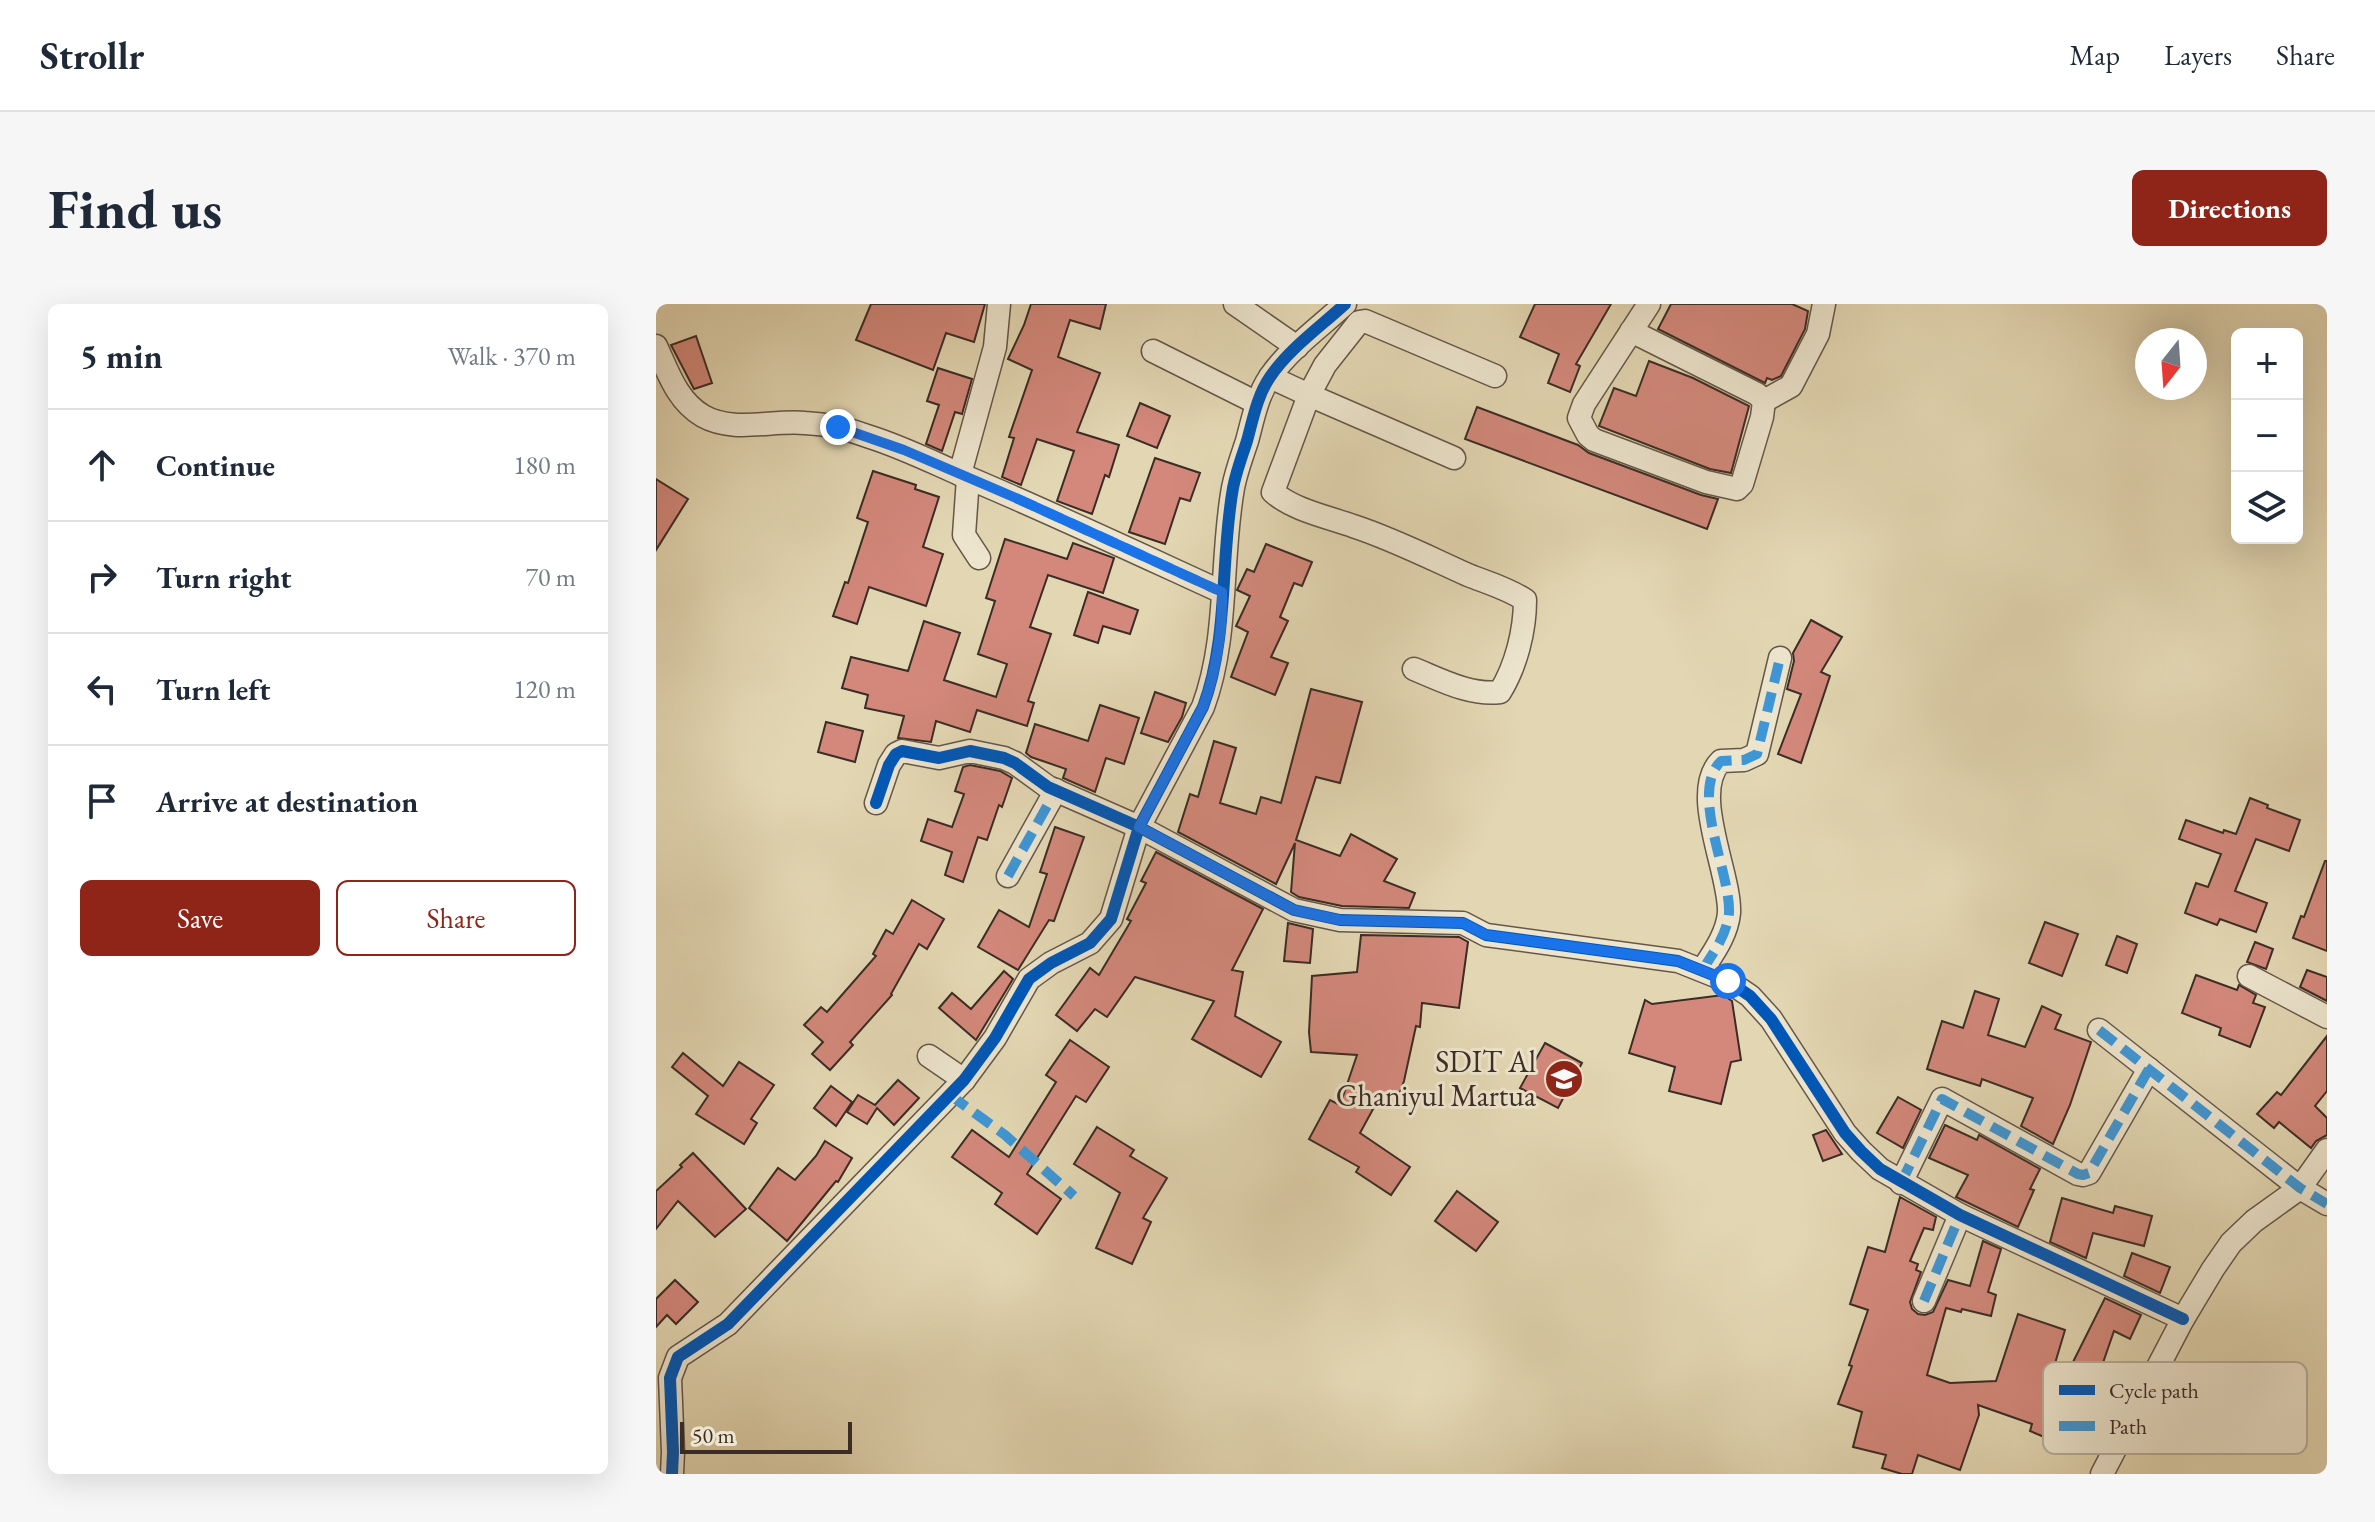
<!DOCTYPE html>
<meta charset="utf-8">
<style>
body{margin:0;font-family:"EB Garamond",serif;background:#f6f6f7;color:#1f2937}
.controls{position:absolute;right:24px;top:24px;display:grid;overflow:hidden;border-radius:12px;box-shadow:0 8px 32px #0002}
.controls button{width:72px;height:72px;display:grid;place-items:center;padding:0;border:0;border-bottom:2px solid #e0e1e3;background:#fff;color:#1f2937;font:40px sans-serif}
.compass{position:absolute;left:1479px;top:24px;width:72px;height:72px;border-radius:50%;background:#fff;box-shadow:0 8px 32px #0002;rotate:197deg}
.scale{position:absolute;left:24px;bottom:20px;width:172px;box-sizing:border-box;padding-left:8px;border:4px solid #3b2c25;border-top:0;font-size:22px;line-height:28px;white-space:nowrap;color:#3b2c25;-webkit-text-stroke:6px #ede5ce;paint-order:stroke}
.stop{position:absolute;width:24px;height:24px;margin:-18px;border:6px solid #1a73e8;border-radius:50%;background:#fff}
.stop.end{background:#1a73e8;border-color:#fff;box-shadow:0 2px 8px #0008}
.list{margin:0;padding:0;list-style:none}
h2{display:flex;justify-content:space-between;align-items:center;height:104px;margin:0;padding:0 32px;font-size:34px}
h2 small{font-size:26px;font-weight:400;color:#747a83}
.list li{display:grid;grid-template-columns:52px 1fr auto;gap:24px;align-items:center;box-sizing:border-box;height:112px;padding:0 32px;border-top:2px solid #e0e1e3}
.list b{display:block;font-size:30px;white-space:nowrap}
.list em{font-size:26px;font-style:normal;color:#747a83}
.actions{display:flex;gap:16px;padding:24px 32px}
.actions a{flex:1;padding:18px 0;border:2px solid #8f2418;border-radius:12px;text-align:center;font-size:28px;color:#8f2418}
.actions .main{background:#8f2418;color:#fff}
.icon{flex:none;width:44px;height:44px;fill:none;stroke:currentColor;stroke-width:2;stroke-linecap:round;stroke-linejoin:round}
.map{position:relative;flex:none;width:1671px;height:1170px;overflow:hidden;border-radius:12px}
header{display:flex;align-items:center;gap:48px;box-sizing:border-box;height:112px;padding:0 40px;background:#fff;border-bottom:2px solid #e0e1e3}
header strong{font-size:38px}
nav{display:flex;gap:44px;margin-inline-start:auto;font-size:28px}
.intro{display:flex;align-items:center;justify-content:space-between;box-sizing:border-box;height:192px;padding:0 48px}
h1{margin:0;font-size:56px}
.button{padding:20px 36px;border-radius:12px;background:#8f2418;color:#fff;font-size:28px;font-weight:700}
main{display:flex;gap:48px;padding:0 48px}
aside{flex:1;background:#fff;border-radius:12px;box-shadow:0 8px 32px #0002}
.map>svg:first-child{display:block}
.building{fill:#d3887b;stroke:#3b2c25;stroke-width:2}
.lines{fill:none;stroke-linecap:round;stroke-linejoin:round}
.minor-casing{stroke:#655748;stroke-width:25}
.minor{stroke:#ede5ce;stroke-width:22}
.quiet{stroke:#3e96d6;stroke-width:10;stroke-dasharray:20 10;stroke-linecap:butt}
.cycleway-casing{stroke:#ede5ce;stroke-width:17}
.cycleway{stroke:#0057b8;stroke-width:12}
.route{stroke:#1a73e8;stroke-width:10}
.labels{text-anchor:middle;stroke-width:6;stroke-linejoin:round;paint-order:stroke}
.poi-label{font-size:30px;fill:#3b2c25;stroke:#ede5ce;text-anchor:end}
.key{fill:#ede5ce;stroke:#b8ae9b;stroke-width:2}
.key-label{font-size:22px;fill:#3b2c25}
</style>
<header>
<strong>Strollr</strong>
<nav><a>Map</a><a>Layers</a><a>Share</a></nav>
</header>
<div class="intro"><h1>Find us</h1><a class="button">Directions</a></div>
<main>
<aside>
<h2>5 min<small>Walk · 370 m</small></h2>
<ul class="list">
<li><svg class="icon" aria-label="ahead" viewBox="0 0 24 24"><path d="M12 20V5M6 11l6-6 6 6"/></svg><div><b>Continue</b></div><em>180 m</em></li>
<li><svg class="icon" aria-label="right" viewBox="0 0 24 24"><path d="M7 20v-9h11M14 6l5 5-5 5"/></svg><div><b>Turn right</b></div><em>70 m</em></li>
<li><svg class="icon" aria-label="left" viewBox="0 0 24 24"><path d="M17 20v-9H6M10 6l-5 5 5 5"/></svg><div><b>Turn left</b></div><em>120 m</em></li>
<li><svg class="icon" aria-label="arrive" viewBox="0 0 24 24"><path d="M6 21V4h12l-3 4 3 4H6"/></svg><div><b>Arrive at destination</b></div></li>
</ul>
<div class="actions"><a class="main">Save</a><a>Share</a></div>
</aside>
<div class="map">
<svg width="1671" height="1170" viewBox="0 0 1671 1170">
<rect width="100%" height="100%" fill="#e3d7b3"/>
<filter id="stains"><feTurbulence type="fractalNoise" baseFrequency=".0025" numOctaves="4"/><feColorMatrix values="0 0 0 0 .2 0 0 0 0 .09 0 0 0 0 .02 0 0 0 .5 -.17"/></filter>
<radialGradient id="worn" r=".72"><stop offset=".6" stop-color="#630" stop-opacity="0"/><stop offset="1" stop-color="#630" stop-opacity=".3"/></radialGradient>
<!-- building -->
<g class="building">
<path d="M215,0H329L318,38L290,29L277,66L200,36Z"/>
<path d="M375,0H450L444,25L414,16L402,53L444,69L421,128L463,141L453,173L449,171L436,210L401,197L418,147L381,135L365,181L346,173L358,134L353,133L376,66L352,55L368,21Z"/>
<path d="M879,0H955L920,60L924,62L914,88L892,79L903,50L864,33Z"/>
<path d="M1015,0H1136L1152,7L1149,25L1125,72L1116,76L1111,74L1109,79L1002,25Z"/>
<path d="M40,32L56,79L38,85L15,41Z"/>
<path d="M993,57L1037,74L1093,102L1075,169L1054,165L943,122L958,84L980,92Z"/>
<path d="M282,64L316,75L306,110L299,108L286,147L270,140L283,101L271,97Z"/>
<path d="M484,99L514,112L501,144L471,132Z"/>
<path d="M821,103L922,141L933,149L1045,191L1062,195L1051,225L809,135Z"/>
<path d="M499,154L544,169L534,197L524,194L509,240L473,228Z"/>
<path d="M217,167L260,181L259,185L283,193L267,243L287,250L270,302L213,283L201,320L177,312L189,278L192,279L212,218L201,214Z"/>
<path d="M0,175L32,195L0,246Z"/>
<path d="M349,235L411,255L417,239L458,254L447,289L392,271L374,323L395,330L372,397L378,399L371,422L321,406L314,428L280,417L275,438L242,434L248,412L209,404L212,391L186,384L195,353L252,367L268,317L304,329L288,376L340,393L351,360L322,350L339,297L330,294Z"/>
<path d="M610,240L656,258L646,282L638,279L624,313L632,317L615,353L632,359L619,391L575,373L592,328L580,322L594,292L581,286L591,265L598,268Z"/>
<path d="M432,288L482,306L474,330L447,322L442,339L418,331Z"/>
<path d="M1155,316L1186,333L1165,368L1174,372L1145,459L1122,450L1145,390L1131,385L1138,357L1137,349Z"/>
<path d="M655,385L706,398L684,479L660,473L640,536L684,552L695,530L741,555L728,577L759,589L753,604L686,602L643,593L635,588L639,539L620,580L522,528L534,490L542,493L558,437L580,444L564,499L600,510L605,493L625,499Z"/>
<path d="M499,388L530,399L526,413L512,438L485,429Z"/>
<path d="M444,401L483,414L468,460L450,454L439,488L407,474L410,465L375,453L370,449L379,420L432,437Z"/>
<path d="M170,418L207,427L199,458L162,448Z"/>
<path d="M314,461L344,467L356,474L346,503L343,501L331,536L322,533L307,578L289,571L296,548L265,537L272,515L296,523L308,490L299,487L307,463Z"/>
<path d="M1594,494L1612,501L1611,504L1644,516L1633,547L1600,535L1579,587L1611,599L1600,628L1564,615L1561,621L1529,609L1540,579L1552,583L1565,550L1523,535L1530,516L1567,529L1568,526L1580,530Z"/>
<path d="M399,523L428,533L398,617L393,616L362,666L322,643L343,606L373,623L391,570L384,568Z"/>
<path d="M500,548L607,605L576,666L587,668L579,712L625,738L605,773L536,735L558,697L479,673L451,713L439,705L421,727L400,711L434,664L443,671L475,617L471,615L490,579L485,577Z"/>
<path d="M1669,557H1671V647L1637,634L1645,612L1648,613Z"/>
<path d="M256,596L288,615L271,645L263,640L235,690L236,691L194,738L197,741L174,766L156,750L167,738L148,721L165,703L171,708L220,652L217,650L230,626L237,630Z"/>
<path d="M1389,618L1422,630L1406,672L1373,659Z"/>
<path d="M632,619L657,625L654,659L628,657Z"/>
<path d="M705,631L803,633L812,638L803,704L766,699L764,723L760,722L748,777L739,802L722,796L704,829L754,863L735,891L700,868L703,863L653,835L674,796L684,801L701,751L655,748L653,728L656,672L701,668Z"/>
<path d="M1461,632L1481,640L1471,669L1450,661Z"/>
<path d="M1599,638L1617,645L1610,665L1591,658Z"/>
<path d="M1651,666L1671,673V697L1644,683Z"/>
<path d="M348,667L357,675L320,736L283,704L296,689L315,705Z"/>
<path d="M1540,671L1581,686L1583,681L1600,691L1597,699L1609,703L1594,743L1563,731L1565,724L1526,709Z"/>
<path d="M1319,687L1343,695L1332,731L1369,743L1386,702L1405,711L1399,725L1435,738L1414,801L1397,840L1365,822L1377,794L1326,775L1324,782L1271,765L1286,717L1307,724Z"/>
<path d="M1067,691L1076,697L1085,756L1075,758L1065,800L1013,787L1019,763L973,749L989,696L996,700Z"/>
<path d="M1671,732V787L1659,802L1671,814V831L1660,837L1655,844L1623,818L1618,824L1601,810L1621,788L1625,791Z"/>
<path d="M414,736L453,763L430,798L420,792L371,870L405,895L381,930L339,900L346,889L296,853L316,826L353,853L400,778L390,771Z"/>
<path d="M889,739L926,759L902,804L864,784Z"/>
<path d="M27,749L67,782L83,758L118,781L95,815L101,819L88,840L40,810L52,792L16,763Z"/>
<path d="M242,776L263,794L238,821L221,804L211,820L191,808L202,791L219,801Z"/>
<path d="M175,782L196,798L180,822L158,804Z"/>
<path d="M1242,793L1265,806L1247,844L1221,829Z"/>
<path d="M1289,821L1321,836L1323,831L1384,865L1374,885L1378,886L1362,923L1300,893L1312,871L1273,854Z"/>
<path d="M441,823L478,846L474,852L511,874L487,914L495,918L476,960L440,944L464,889L418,860Z"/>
<path d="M1170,826L1186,850L1167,857L1157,831Z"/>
<path d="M169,837L196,854L182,878L180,877L131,937L93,904L122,864L139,876L160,852Z"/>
<path d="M37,849L90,905L59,933L22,897L0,925V887L26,863L24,861Z"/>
<path d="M801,887L842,918L820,947L779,917Z"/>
<path d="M1244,893L1280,913L1277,926L1268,924L1254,957L1262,960L1260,966L1265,968L1254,998L1256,1005L1262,1010L1269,1011L1277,1008L1292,976L1314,982L1327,937L1345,945L1332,988L1340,991L1335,1012L1306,1005L1305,1008L1290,1004L1271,1071L1294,1079L1340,1077L1362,1010L1409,1026L1395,1073L1407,1078L1449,994L1485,1011L1474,1035L1458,1027L1440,1079L1433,1077L1407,1141L1374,1127L1376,1120L1322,1101L1323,1111L1304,1166L1262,1151L1256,1170H1246L1226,1164L1230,1151L1197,1143L1206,1108L1182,1100L1196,1062L1193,1061L1212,1006L1194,1000L1212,943L1229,948Z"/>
<path d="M1406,894L1457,909L1459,902L1496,912L1488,942L1437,929L1430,954L1394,938Z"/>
<path d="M1476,949L1514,963L1504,989L1468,972Z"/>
<path d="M19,976L42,998L20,1020L11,1011L0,1023V995Z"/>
</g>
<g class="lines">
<defs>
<g id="minor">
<path d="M579,0L641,43"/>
<path d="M975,27L1101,90L1108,97L1106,113L1086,180L1081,185L1050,178L938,136L932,131L923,114L928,100L993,0"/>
<path d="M0,42C12,68 21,97 47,112C77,129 115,116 149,119C171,120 193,125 214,133C249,144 282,161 315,175C400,211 483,250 566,288"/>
<path d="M497,47L601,99"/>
<path d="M614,73L653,91L669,61L703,18L709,17L839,72"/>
<path d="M1108,97L1135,82L1162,30L1168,0"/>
<path d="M304,170L339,43L343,0"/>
<path d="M312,174L308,231L323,254"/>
<path d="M758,365C785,376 815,392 844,388C860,362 869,327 869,296C851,284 832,279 812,271C774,254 737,235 697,222C672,213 637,206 617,188L653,91L798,154"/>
<path d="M220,499L233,461L240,450L246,447L283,454L314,447L348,454L359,459L392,483L483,523L638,606L684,616L807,619L830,631L1022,657L1072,677L1094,692L1115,715L1189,829L1205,847L1224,865L1304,911L1527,1015"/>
<path d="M352,572L400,486"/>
<path d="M1047,665C1058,648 1071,630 1073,609C1075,570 1033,488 1065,457L1088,456L1101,450L1124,354"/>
<path d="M1593,672L1671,713"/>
<path d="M1443,726L1644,884L1671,900"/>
<path d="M273,752L308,776"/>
<path d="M1245,879L1286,795L1422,870L1427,871L1433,869L1493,765"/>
<path d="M1268,997L1304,911"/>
<path d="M16,1170L17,1148L14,1074L22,1053L72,1020L308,776L339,734L373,675L395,659L434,639L455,615L483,523L547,403C573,333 564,256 577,184C580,168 586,152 591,137C597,115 601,92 614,73C633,45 664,23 689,0"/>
<path d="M1446,1170L1527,1015L1557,965L1575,939L1598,917L1644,884L1671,846"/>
</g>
</defs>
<!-- minor casing -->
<use href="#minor" class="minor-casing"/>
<!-- minor -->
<use href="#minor" class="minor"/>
<!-- quiet -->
<g class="quiet">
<path d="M360,194L566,288"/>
<path d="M352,572L400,486"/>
<path d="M1047,665C1058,648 1071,630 1073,609C1075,570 1033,488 1065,457L1088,456L1101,450L1124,354"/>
<path d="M1443,726L1644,884L1671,900"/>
<path d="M294,791L349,831L418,892"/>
<path d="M1245,879L1286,795L1422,870L1427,871L1433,869L1493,765"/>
<path d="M1268,997L1304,911"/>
</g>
<defs>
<g id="cycleway">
<path d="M220,499L233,461L240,450L246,447L283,454L314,447L348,454L359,459L392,483L483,523L638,606L684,616L807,619L830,631L1022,657L1072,677L1094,692L1115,715L1189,829L1205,847L1224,865L1304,911L1527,1015"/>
<path d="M16,1170L17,1148L14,1074L22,1053L72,1020L308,776L339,734L373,675L395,659L434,639L455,615L483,523L547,403C573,333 564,256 577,184C580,168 586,152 591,137C597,115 601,92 614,73C633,45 664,23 689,0"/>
</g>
</defs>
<!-- cycleway casing -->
<use href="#cycleway" class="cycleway-casing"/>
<!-- cycleway -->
<use href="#cycleway" class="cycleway"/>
</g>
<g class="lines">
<!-- route -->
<path class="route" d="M182,123L248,146L360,194L566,288C567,326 560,368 547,403L483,523L638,606L684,616L807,619L830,631L1022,657L1072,677"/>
</g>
<!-- icons -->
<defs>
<symbol id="school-disc" viewBox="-11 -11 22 22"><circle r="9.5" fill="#8f2418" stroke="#ede5ce"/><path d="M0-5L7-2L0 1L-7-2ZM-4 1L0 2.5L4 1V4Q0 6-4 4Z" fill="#fff"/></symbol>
</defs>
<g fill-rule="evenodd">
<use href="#school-disc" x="886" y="753" width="44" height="44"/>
</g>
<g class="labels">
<!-- poi labels -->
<g class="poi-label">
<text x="880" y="768">SDIT Al<tspan x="880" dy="34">Ghaniyul Martua</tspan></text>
</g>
</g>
<!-- legend -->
<rect x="1387" y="1058" width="264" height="92" rx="12" class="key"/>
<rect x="1403" y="1081" width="36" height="10" fill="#0057b8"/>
<rect x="1403" y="1117" width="36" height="10" fill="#3e96d6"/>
<g class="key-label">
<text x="1453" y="1094">Cycle path</text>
<text x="1453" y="1130">Path</text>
</g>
<rect width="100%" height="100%" filter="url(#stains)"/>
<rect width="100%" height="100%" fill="url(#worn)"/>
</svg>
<div class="controls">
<button>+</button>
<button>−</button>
<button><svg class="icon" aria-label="layers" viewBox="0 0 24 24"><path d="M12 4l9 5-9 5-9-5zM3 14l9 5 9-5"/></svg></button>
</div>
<svg class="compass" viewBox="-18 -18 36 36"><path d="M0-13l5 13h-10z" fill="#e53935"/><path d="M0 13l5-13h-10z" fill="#747a83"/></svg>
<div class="scale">50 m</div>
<div class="stop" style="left:1072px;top:677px"></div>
<div class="stop end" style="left:182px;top:123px"></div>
</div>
</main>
